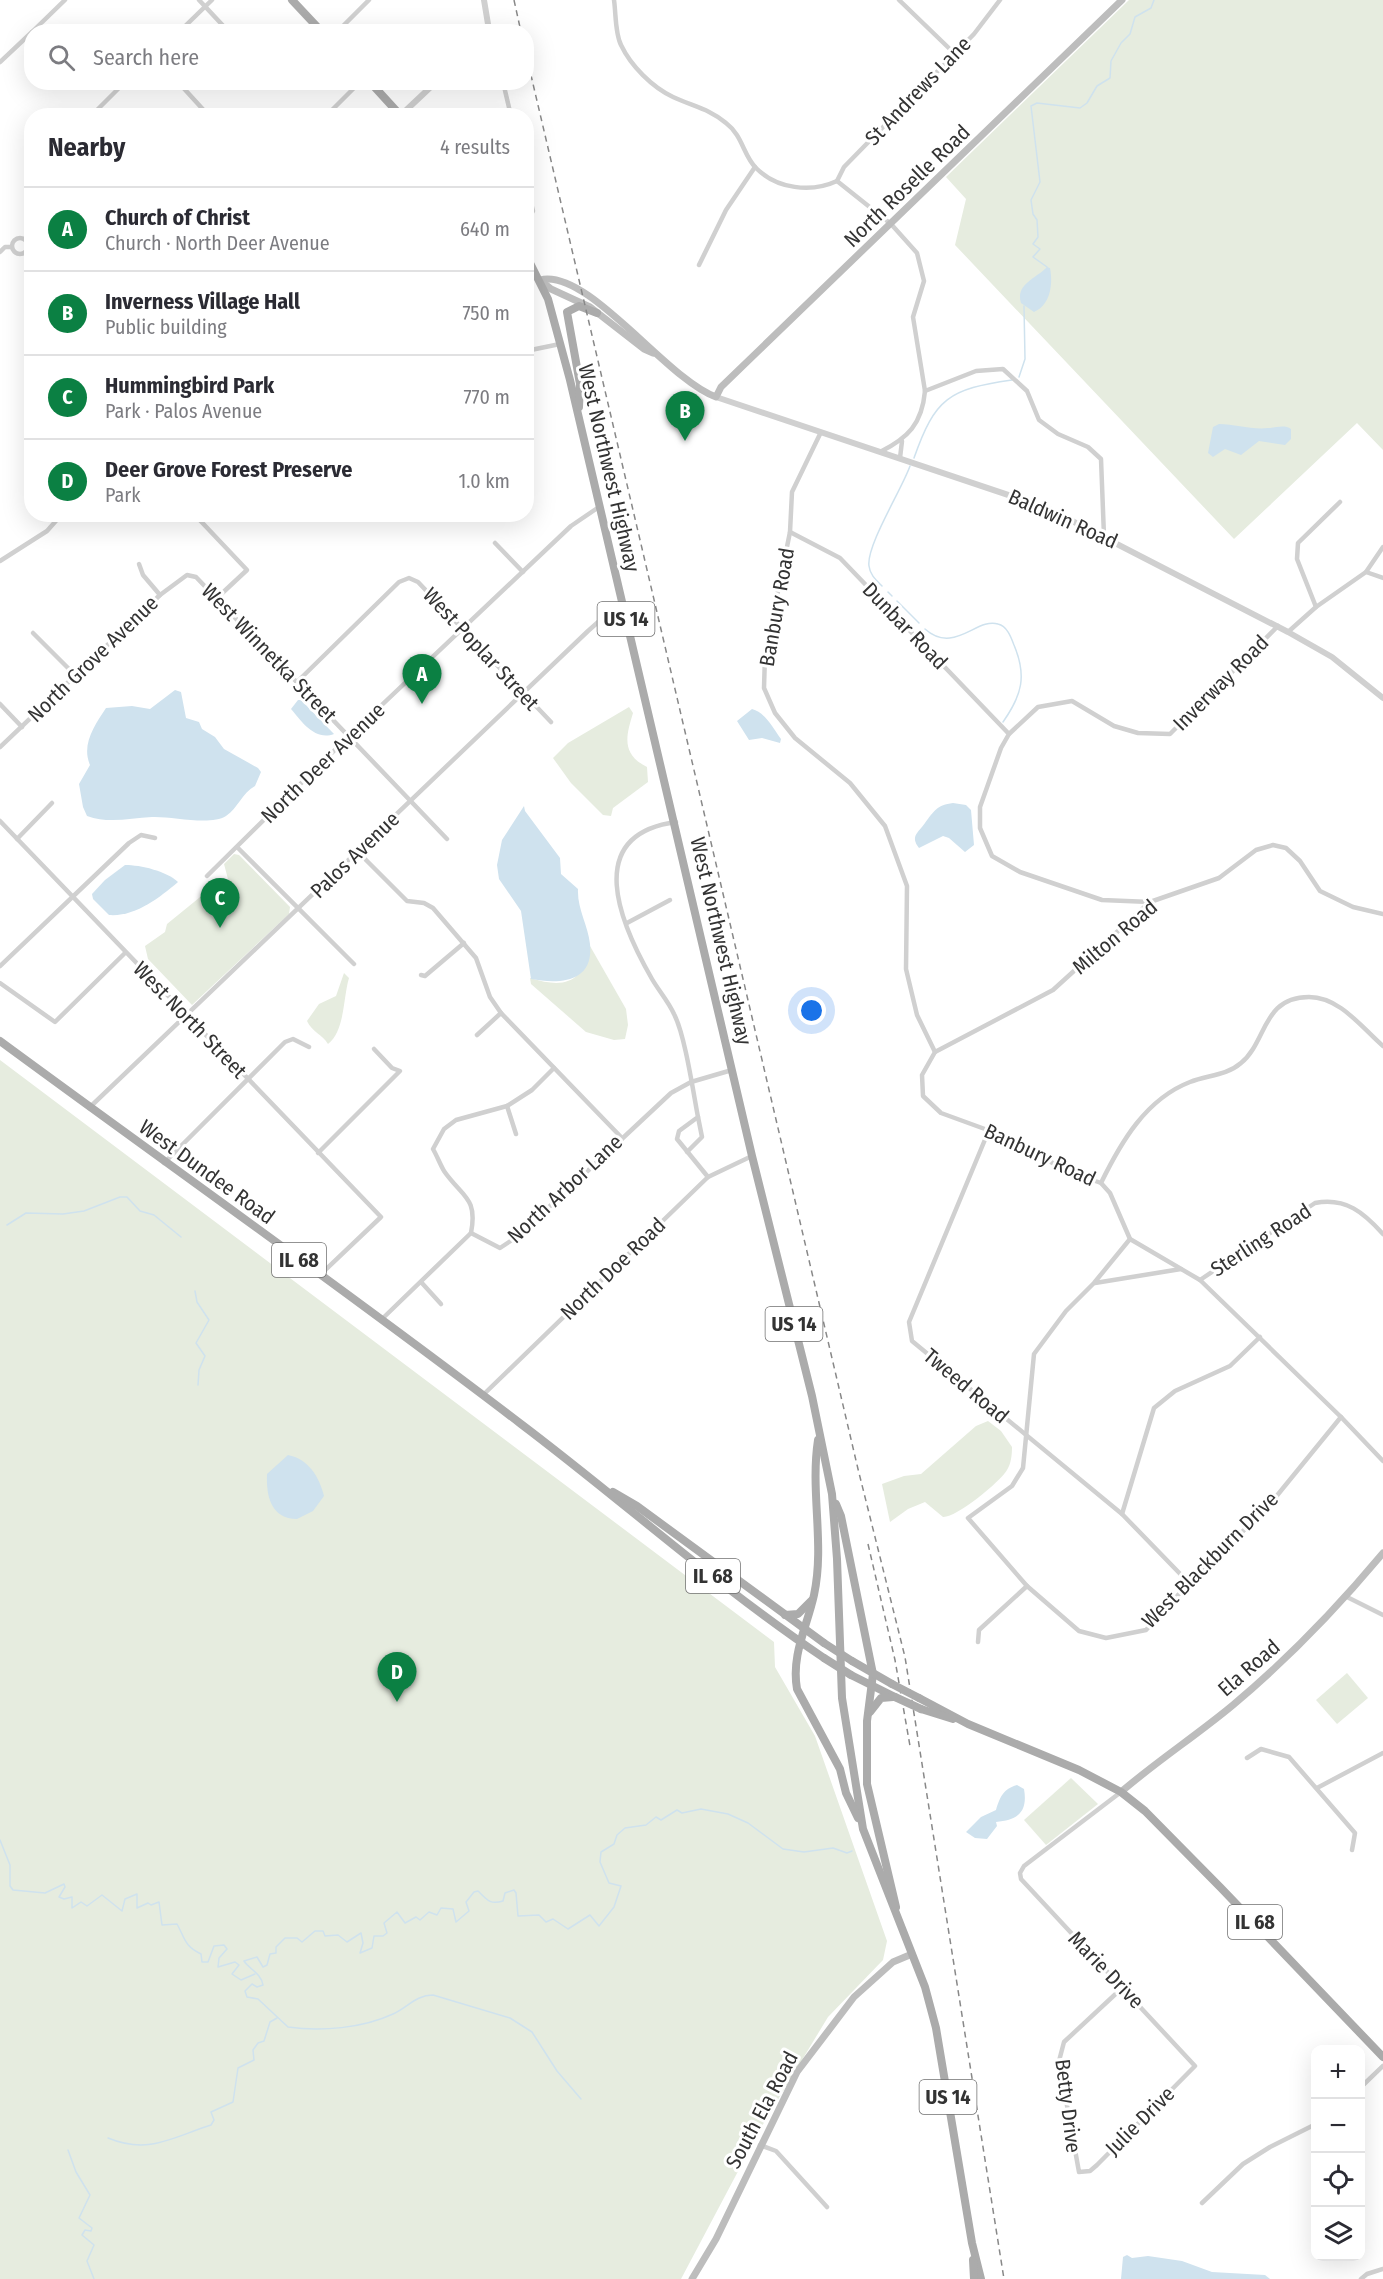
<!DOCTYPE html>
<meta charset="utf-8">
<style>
body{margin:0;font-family:"Fira Sans Condensed",sans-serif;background:#f7f7f7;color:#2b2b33}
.controls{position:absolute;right:18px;bottom:18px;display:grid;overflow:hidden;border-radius:12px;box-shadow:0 6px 24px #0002}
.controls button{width:54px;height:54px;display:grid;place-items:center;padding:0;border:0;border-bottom:2px solid #e1e1e2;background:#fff;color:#2b2b33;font:30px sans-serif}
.you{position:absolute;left:812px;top:1011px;width:21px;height:21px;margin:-15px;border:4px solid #fff;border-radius:50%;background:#1a73e8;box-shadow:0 0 0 9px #1a73e833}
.badge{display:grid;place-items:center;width:39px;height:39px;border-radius:50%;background:#0b8043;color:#fff;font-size:20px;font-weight:700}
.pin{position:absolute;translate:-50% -50px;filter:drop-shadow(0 2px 3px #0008)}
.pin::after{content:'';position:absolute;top:32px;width:21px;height:18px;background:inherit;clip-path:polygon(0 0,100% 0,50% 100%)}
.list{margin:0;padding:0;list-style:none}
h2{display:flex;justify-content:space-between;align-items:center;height:78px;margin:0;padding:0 24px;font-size:26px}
h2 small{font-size:20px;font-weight:400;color:#7c7c81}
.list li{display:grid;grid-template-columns:39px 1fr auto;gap:18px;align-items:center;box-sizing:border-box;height:84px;padding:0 24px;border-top:2px solid #e1e1e2}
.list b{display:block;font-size:22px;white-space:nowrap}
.list p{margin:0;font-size:20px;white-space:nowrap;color:#7c7c81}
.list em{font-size:20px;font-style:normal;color:#7c7c81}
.icon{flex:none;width:33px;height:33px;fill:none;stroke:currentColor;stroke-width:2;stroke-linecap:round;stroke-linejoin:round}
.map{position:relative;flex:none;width:1383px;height:2279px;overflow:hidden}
.search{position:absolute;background:#fff;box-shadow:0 6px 24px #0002;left:24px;top:24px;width:510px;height:66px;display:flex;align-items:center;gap:15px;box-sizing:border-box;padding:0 21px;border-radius:24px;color:#7c7c81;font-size:22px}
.panel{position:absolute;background:#fff;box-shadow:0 6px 24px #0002;left:24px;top:108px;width:510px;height:414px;border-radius:24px}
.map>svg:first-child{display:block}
.green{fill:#e6ecdf}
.water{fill:#cfe2ee}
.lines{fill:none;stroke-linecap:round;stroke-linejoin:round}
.stream{stroke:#cfe2ee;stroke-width:1.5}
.minor{stroke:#d0d0d0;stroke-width:4.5}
.tertiary{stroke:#d0d0d0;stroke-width:6}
.secondary{stroke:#bdbdbd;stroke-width:7}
.primary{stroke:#ababab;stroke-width:8}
.rail{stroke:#888;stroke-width:1.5;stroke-dasharray:6 4.5;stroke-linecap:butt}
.primary-bridge{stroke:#ababab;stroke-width:8}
.labels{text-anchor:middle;stroke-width:6;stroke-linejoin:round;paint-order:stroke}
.shield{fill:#fff;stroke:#707070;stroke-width:1.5}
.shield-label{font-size:20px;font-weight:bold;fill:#333}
.street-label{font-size:21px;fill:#333;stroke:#fff}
</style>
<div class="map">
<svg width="1383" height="2279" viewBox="0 0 1383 2279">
<rect width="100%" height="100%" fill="#fff"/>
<!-- green -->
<g class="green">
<path d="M1129,0H1383V450L1357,423L1234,539L955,245L966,199L946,177Z"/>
<path d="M629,707L633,713C626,736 621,754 647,767L648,782L613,808L611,816L603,815L571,783L553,758L568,743Z"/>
<path d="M234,854L239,855L290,907L289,914L192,1005L148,959L145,946L165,932L167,924L210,889L221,893L229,901L233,898L224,864Z"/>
<path d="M590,946L626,1009L628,1025L625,1039L614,1040L586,1032L531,984L530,978C565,989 583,983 590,946Z"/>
<path d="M344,973L349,978C343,998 345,1031 328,1044C322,1034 312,1032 307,1021L319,1004L336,996Z"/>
<path d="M0,1060L774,1642L775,1667L815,1736L887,1941L883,1960L828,2017L762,2126L681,2279H0Z"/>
<path d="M988,1421L1001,1431L1012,1447C1012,1455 1011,1464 1007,1470C1000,1482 956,1518 943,1517L925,1502L908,1509L890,1522L882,1484L904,1476L921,1474L976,1426Z"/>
<path d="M1347,1673L1368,1698L1337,1724L1316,1700Z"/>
<path d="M1071,1778L1098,1804L1046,1845L1024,1820Z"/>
</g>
<!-- water -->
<g class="water">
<path d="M1047,267L1050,268C1053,283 1051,305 1034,312L1021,303C1015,284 1037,278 1047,267Z"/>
<path d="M1219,424C1235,424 1252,430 1268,428C1276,428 1284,424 1291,429V439L1285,445L1259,441L1241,455L1225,449L1213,457L1208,453L1213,427Z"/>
<path d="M175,690L181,692L186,718L199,722L202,729L215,737L224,749L258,768L261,772L255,786C242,793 238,808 226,816C210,826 171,816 152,817C130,818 109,824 87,816L83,807L79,784L90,765C81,744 95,725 106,708L132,706L150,709Z"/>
<path d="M298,700H301L334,734C315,741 302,722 291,709Z"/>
<path d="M752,709C766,713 773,728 781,739L780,743L762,738L749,740L737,721Z"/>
<path d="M953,803L966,805L971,810L974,845L965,852L949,838L943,836L919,848C910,836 918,833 925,823C934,811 937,805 953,803Z"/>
<path d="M524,806L525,811L560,858L561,874L578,889C577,909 588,925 590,944C594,983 559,984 531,979L521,911L499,879L497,865L502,840Z"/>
<path d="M125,865C141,865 166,871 178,882C159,898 135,917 109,915L93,899L92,894L105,880Z"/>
<path d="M288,1455C308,1459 319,1476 324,1496L313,1511L297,1519C271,1519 266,1496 267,1474Z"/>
<path d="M1017,1785L1024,1789C1028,1812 1018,1820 996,1822L997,1826L987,1839L975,1838L966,1832L981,1817L996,1810C1000,1797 1003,1789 1017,1785Z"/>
<path d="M1127,2255L1132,2258L1148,2256L1182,2261L1212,2272L1265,2275L1270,2279H1121L1123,2257Z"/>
</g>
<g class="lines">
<!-- stream -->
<g class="stream">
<path d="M1047,267L1033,257L1040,249L1033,244L1038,237L1037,220L1033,214L1031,200L1040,182L1031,106L1037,103L1080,108L1087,103L1097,86L1110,78L1111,61L1121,43L1130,34L1135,17L1151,8L1154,0"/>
<path d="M1019,377L1025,359L1024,306"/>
<path d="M914,458C935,398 949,389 1012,380"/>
<path d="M882,586C876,580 870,575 869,566C866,546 902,489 910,466"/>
<path d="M888,592L892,596"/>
<path d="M897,601L919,623"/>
<path d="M925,629C954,655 977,617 998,624C1007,626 1011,637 1014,645C1027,676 1022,695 1003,722"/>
<path d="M7,1225L26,1213L63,1214L84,1211L120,1197H127L140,1211L154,1215L181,1237"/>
<path d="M195,1291L197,1302L209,1320L196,1343L205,1356L199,1370L198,1385"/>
<path d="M0,1840L10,1865V1886L13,1890L45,1893L64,1884L65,1887L59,1897L64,1899L72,1897V1908L81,1902L87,1906L102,1895L122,1911L125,1899L137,1894V1908L148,1903L151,1905L159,1902L162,1925L177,1924C185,1938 184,1946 201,1954L202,1962H208L214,1946L224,1945L227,1949L219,1958L218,1967L235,1962L239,1965L232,1974L241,1980L255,1974"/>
<path d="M581,2099L557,2071L532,2032L510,2018L433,1995C416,1995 408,2007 393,2014C363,2028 321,2032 288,2027L258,1999L247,1997L245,1991L252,1984L257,1987L263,1985C261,1973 249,1969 244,1961L257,1957L263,1967L267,1965L270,1954L276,1953V1947L285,1938H297L302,1942L315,1931H323L325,1936L338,1935L347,1942L361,1933L363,1943L360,1953L372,1948L374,1936H383L387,1933L384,1923L397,1912L405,1923L416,1917L420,1920L429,1912L437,1915L441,1908L453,1909L456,1922L469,1911L466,1902L474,1892L478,1891C487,1900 490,1905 503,1901L505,1893L514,1890L516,1893L518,1916L539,1915L546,1922L553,1919L568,1929L590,1915L599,1926L614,1907L621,1886L609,1883L600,1862L601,1852L614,1844L617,1835L625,1828L646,1825L656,1817L661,1820L677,1810L682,1813L701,1809L728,1814L748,1823L783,1849L804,1852L833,1848L847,1853L852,1851"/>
<path d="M108,2138C149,2155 173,2137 211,2125L214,2120L211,2112L233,2102L238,2068L254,2060L253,2050L258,2043L264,2041L270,2022L277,2018"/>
<path d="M68,2150L76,2172L90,2195L79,2218L92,2228L91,2231L85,2230L82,2235L94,2245L87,2261L94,2279"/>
</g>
<!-- minor -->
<g class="minor">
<path d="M199,0L229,32"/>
<path d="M614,0C616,14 615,33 621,45C631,66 652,87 673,97C692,106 710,109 726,123C743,136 743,155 756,168C777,189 811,193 837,181L891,224L917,253L924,281L913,317L925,391C922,424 908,438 880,452"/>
<path d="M899,0L955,54"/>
<path d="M32,32L65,0"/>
<path d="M179,32L212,0"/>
<path d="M337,32L369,0"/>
<path d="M0,62L32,32"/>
<path d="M178,82L209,116"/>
<path d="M503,82L511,116"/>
<path d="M91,116L125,82"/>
<path d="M326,116L360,82"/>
<path d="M837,181L844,167L974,34L1000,0"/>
<path d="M526,183L533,211L529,218"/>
<circle cx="20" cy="246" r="8"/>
<path d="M0,252L5,247H12"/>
<path d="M699,265L726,210L755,167"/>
<path d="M526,351L560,344"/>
<path d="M925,391L976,371L1003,369L1027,391L1039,420L1058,434L1088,447L1101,459L1104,536"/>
<path d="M821,432L792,492L790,532L765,655L764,688L775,713L795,738L850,783L885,826L907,886L906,969L917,1015L935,1052L922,1075L923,1096L941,1113L1015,1140L1064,1170L1101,1183L1110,1193L1130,1239L1200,1280L1341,1417L1383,1461"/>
<path d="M900,458L902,441"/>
<path d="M194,514L247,570L217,598"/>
<path d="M790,532L840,558L1009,734"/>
<path d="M495,543L523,572"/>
<path d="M0,561L47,531L62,514"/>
<path d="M139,564L143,575L160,595"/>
<path d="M1366,572L1383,578"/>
<path d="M1316,607L1297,559L1298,543L1340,502"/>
<path d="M1288,632L1316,607L1366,572L1383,547"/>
<path d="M33,633L76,676"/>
<path d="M297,682L399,582L409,578L418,582L551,722"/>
<path d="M0,704L22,727"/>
<path d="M0,747L160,595L187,575L196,577L447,839"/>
<path d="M0,821L381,1217L320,1275"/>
<path d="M676,822C581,835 621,925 652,979C659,991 668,1001 674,1014C685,1035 693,1091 698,1117L679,1131L677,1139L708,1177"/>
<path d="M17,839L52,803"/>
<path d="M237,847L354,964"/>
<path d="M358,852L407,901L424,903L433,908L476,958L490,997L501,1013L621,1137"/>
<path d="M207,876L349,736L571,526L599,507"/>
<path d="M1150,902L1102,900L1020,872L992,856L980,828V807L1001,748L1009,734L1038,707L1072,701L1114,726L1138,733L1170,734L1278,626"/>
<path d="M627,923L670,900"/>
<path d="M0,966L129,843L141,835L155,838"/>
<path d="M421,975L425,976L464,943"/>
<path d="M0,983L55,1022L125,953"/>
<path d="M477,1035L501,1013"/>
<path d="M935,1052L1053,990L1150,902L1219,878L1256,850L1273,845L1286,848L1300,861L1320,891L1353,907L1383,914"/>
<path d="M507,1106L516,1134"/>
<path d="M89,1108L588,631L615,607L622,604"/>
<path d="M989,1130L909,1322L912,1341L1122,1514L1189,1583"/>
<path d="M687,1152L702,1137L698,1117"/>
<path d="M318,1153L400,1071L392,1068L374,1049"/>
<path d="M164,1163L285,1042L293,1039L309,1047"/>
<path d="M1101,1183C1121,1142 1146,1099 1190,1082C1207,1075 1226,1076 1241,1063C1267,1042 1262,997 1309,997C1340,997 1362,1028 1383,1046"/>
<path d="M471,1233C478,1197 462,1197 444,1171C440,1164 437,1156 433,1149L444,1129L456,1120L507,1106L532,1090L554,1068"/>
<path d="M1130,1239L1094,1283L1066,1311L1034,1354L1023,1468L1012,1486L968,1518L1027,1586L1079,1631L1106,1638L1146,1630L1189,1583L1266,1509L1341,1417"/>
<path d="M1200,1280L1315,1203C1346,1197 1364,1213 1383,1234"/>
<path d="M421,1282L441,1304"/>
<path d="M1095,1283L1181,1269"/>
<path d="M382,1319L471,1233L500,1248L518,1236L671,1093L691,1082L732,1070"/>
<path d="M483,1395L708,1177L752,1156"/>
<path d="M1122,1514L1154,1408L1175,1391L1230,1366L1260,1337"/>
<path d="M1347,1597L1383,1615"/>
<path d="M978,1642L979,1630L1027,1586"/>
<path d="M1247,1758L1261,1749L1289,1757L1355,1833L1352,1850"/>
<path d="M1317,1788L1383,1753"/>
<path d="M1121,1792L1024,1866L1020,1873L1021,1879L1195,2066L1097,2165L1090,2171L1079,2172L1059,2061L1064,2042L1122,1988"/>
<path d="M1360,2088L1383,2066"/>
<path d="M760,2145L776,2151L827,2207"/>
<path d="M1202,2203L1243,2164L1270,2147L1316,2124"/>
<path d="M1361,2279L1367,2274L1383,2269"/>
</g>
<!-- tertiary -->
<g class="tertiary">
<path d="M484,0L488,24L485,32"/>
<path d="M401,115L436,82"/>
<path d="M716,397L1047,508L1288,632L1332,657L1383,698"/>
</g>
<!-- secondary -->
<g class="secondary">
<path d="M540,280C587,267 667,380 716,397L721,387L1122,0"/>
<path d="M540,280L551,289L590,307L644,349L653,353"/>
<path d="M1121,1792C1157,1761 1197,1735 1233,1705C1288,1659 1337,1608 1383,1553"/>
<path d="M692,2279L716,2239L797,2072L854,1997L893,1962L912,1954"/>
</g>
<!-- primary -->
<g class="primary">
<path d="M292,0L322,32"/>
<path d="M370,82L401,116"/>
<path d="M526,255L548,299L570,380L752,1156L812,1396L832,1494L837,1559L842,1698L863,1829L925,1987L936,2028L972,2243L981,2279"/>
<path d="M579,407L580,384L567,312L579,306L597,313"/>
<path d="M0,1041C174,1169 350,1293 521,1424C623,1501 718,1587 824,1658"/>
<path d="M818,1440C810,1492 825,1544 814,1595C807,1627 791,1655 797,1689L840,1769L846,1793L858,1818"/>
<path d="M613,1492L637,1506L824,1643"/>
<path d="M836,1504L841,1516L873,1674L867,1721V1784L896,1907"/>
<path d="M785,1615L798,1614L811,1601"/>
<path d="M852,1661L892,1684"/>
<path d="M851,1675L895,1697"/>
<path d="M919,1698L968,1724L1079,1770L1121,1792L1145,1811L1221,1888L1383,2057"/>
<path d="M921,1709L953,1719"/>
<path d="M870,1712L881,1698L893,1697"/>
<path d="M973,2260L974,2279"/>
</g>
<!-- rail -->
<g class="rail">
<path d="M514,0L521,32"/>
<path d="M526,54L858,1469L905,1657L1004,2279"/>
<path d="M868,1544L895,1660L910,1746"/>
</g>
<!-- primary-bridge -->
<g class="primary-bridge">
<path d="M824,1643L852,1661"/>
<path d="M824,1658L851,1675"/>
<path d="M892,1684L919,1698"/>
<path d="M895,1697L921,1709"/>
</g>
</g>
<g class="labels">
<!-- shield labels -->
<g class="shield">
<rect x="597.5" y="602" width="57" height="34" rx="4.5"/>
<rect x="272" y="1243" width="54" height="34" rx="4.5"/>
<rect x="765.5" y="1307" width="57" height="34" rx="4.5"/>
<rect x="686" y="1559" width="54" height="34" rx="4.5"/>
<rect x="1228" y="1905" width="54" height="34" rx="4.5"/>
<rect x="919.5" y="2080" width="57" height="34" rx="4.5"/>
</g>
<g class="shield-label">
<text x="626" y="626">US 14</text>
<text x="299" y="1267">IL 68</text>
<text x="794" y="1331">US 14</text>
<text x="713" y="1583">IL 68</text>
<text x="1255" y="1929">IL 68</text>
<text x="948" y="2104">US 14</text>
</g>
<!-- street labels -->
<g class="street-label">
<text transform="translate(918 91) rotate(-46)" y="7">St Andrews Lane</text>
<text transform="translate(907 186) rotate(-44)" y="7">North Roselle Road</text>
<text transform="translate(609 468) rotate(77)" y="7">West Northwest Highway</text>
<text transform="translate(1063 519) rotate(24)" y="7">Baldwin Road</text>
<text transform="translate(777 607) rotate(-80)" y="7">Banbury Road</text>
<text transform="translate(905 626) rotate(46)" y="7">Dunbar Road</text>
<text transform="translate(481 649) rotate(47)" y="7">West Poplar Street</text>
<text transform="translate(269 653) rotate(46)" y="7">West Winnetka Street</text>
<text transform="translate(93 659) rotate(-44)" y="7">North Grove Avenue</text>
<text transform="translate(1221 683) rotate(-45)" y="7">Inverway Road</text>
<text transform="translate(323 763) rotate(-44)" y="7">North Deer Avenue</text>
<text transform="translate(355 855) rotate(-44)" y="7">Palos Avenue</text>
<text transform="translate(1115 937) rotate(-40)" y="7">Milton Road</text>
<text transform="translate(721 941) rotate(77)" y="7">West Northwest Highway</text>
<text transform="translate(190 1020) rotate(46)" y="7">West North Street</text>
<text transform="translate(1040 1155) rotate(25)" y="7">Banbury Road</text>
<text transform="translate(207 1172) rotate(36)" y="7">West Dundee Road</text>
<text transform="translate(565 1189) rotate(-43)" y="7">North Arbor Lane</text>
<text transform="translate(1261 1240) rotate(-33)" y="7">Sterling Road</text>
<text transform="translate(613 1269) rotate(-44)" y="7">North Doe Road</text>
<text transform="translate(966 1386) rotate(40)" y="7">Tweed Road</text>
<text transform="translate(1210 1560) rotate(-45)" y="7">West Blackburn Drive</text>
<text transform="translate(1249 1668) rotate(-41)" y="7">Ela Road</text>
<text transform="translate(1106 1970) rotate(46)" y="7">Marie Drive</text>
<text transform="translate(1068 2106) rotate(83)" y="7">Betty Drive</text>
<text transform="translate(762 2110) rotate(-62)" y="7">South Ela Road</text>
<text transform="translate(1140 2121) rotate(-45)" y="7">Julie Drive</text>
</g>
</g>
</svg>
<div class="controls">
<button>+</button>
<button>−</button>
<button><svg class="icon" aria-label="locate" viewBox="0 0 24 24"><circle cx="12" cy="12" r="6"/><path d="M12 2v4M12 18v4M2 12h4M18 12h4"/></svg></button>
<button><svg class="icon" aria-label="layers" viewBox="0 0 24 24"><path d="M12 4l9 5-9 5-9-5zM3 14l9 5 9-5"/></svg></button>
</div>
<div class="you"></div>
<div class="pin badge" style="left:422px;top:704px">A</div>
<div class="pin badge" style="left:685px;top:441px">B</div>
<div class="pin badge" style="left:220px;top:928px">C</div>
<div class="pin badge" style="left:397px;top:1702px">D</div>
<div class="search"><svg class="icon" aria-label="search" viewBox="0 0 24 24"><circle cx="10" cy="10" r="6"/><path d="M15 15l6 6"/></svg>Search here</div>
<section class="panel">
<h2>Nearby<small>4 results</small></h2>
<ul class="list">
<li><span class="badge">A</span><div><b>Church of Christ</b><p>Church · North Deer Avenue</p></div><em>640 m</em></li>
<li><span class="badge">B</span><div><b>Inverness Village Hall</b><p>Public building</p></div><em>750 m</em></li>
<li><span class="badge">C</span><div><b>Hummingbird Park</b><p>Park · Palos Avenue</p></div><em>770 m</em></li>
<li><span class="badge">D</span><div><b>Deer Grove Forest Preserve</b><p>Park</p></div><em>1.0 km</em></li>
</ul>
</section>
</div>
